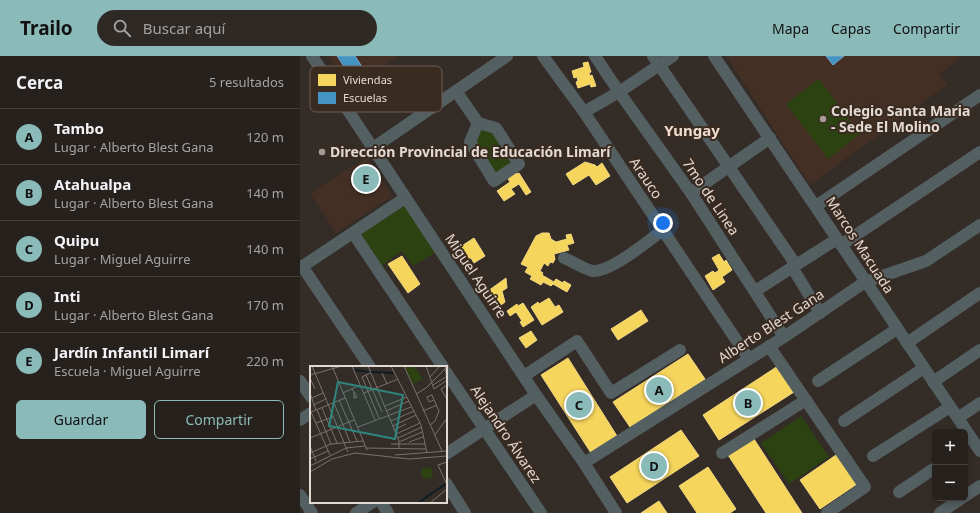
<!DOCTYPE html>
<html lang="es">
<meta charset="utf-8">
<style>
body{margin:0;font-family:"Noto Sans",sans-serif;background:#2f2926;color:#f1f3f6}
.controls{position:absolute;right:12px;bottom:12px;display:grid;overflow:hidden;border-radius:6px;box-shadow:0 2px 6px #0003}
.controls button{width:36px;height:36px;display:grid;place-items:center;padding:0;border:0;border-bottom:1px solid #433e3b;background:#27211d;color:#f1f3f6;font:20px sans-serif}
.you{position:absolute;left:363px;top:167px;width:14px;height:14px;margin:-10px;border:3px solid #fff;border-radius:50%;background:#1a73e8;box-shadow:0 0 0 6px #1a73e833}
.badge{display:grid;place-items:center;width:26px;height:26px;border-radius:50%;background:#8bbbb9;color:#111;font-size:13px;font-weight:700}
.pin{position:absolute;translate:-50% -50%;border:2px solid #fff;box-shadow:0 1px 4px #0006}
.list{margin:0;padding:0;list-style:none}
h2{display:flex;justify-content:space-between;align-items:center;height:52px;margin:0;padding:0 16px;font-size:17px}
h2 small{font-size:13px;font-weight:400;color:#a4a3a4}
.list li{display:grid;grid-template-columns:26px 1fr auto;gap:12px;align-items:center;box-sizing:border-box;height:56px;padding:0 16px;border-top:1px solid #433e3b}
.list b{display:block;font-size:15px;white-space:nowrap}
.list p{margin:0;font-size:13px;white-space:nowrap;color:#a4a3a4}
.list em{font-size:13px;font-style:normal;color:#a4a3a4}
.actions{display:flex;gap:8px;padding:12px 16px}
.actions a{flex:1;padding:9px 0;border:1px solid #8bbbb9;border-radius:6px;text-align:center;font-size:14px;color:#8bbbb9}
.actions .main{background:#8bbbb9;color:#111}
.icon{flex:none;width:22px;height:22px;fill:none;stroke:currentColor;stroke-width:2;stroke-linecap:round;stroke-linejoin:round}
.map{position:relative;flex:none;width:680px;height:457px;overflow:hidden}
header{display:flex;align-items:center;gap:24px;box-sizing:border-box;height:56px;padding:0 20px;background:#8bbbb9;color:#111}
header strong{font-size:19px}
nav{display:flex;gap:22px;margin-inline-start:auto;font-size:14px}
.search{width:280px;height:36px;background:#2f2926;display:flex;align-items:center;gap:10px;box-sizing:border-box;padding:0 14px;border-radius:22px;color:#a4a3a4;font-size:15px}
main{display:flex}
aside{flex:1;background:#27211d}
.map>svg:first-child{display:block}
.built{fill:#442f24}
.green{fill:#2c4211}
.homes{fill:#f6d55c;stroke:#f0d680}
.schools{fill:#4393c3;stroke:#73a8c8}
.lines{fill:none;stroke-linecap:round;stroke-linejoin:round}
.minor{stroke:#545f62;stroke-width:12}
.poi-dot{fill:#a69c97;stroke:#3a2b21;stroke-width:1.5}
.labels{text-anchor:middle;stroke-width:4;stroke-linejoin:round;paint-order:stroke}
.poi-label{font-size:14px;font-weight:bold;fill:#e3d9d3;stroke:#3a2b21;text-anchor:start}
.street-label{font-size:14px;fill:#e3d9d3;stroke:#3a2b21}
.neighbourhood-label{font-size:15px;font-weight:bold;fill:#f1dbcf;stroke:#3a2b21}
.inset-river{fill:none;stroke:#0e1c21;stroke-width:2}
.inset-road{fill:none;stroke:#7a716c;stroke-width:1}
.view{fill:#2f857d;fill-opacity:0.15;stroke:#2f857d;stroke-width:2}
.inset-edge{fill:none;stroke:#e3d9d3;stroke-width:2}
.key{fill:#3a2b21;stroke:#6d5f56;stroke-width:1}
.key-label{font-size:11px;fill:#e3d9d3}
</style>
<header>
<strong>Trailo</strong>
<div class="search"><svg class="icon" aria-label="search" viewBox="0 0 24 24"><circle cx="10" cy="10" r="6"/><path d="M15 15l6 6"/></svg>Buscar aquí</div>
<nav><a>Mapa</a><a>Capas</a><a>Compartir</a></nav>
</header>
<main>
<aside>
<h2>Cerca<small>5 resultados</small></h2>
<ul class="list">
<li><span class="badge">A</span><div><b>Tambo</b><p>Lugar · Alberto Blest Gana</p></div><em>120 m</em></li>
<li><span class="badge">B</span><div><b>Atahualpa</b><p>Lugar · Alberto Blest Gana</p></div><em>140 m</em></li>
<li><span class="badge">C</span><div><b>Quipu</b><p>Lugar · Miguel Aguirre</p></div><em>140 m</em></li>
<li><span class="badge">D</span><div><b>Inti</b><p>Lugar · Alberto Blest Gana</p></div><em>170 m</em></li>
<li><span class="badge">E</span><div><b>Jardín Infantil Limarí</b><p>Escuela · Miguel Aguirre</p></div><em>220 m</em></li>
</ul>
<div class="actions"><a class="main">Guardar</a><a>Compartir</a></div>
</aside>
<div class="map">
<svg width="680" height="457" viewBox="0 0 680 457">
<rect width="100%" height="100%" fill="#342c27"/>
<!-- built -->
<g class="built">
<path d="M28,0H99L48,31Z"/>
<path d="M426,0H663L639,18L647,29L510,129Z"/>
<path d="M67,101L92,140L36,177L10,137Z"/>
</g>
<!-- green -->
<g class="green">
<path d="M519,23L560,78L528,103L486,48Z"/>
<path d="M185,73L194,75L211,104L210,110L197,116L191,113L175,88L178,75Z"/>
<path d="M109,147L139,194L113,210L102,195L81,210L60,179Z"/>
<path d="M501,360L529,401L489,428L461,387Z"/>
</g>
<!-- homes -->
<g class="homes">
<path d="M288,6L291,16L289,17L290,20L292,19L296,30L291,31L290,28L278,32L276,26L278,25L277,21L274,22L272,15L284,11L283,7Z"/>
<path d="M285,106L295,109L297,111L302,107L310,120L296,129L289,119L273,129L266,118Z"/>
<path d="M215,116L217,118L219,117L231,136L226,139L219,128L211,133L215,138L204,145L197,135L210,126L207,121Z"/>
<path d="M242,177H249L251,183L256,186L267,183L266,179L271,178L274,187L267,189L269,194L254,198L255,203L253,207L250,206L248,210L244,207L240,215L243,217L242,219L254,226L256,223L263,227L264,225L271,229L267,236L253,228L251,230L243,226L241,229L230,223L232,220L225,216L228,211L221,208L236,180Z"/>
<path d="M174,182L185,200L174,207L171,202L165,206L157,193Z"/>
<path d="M419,198L424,206L426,204L432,214L422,221L425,226L413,234L405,220L413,215L415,217L419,214L412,202Z"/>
<path d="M102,200L120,228L108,237L88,208Z"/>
<path d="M206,222L207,232L202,235L205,246L197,252L189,240L191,239L188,235Z"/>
<path d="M249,242L255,251L259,249L263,256L242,269L231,251L238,246L239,248Z"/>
<path d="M223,247L234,264L223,271L220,266L222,265L216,256L210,260L207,255L217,248L218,250Z"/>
<path d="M341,254L348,265L318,284L311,273Z"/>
<path d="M231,275L237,284L226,292L219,282Z"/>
<path d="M388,298L405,323L330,371L313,346Z"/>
<path d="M268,302L317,380L291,397L241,319Z"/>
<path d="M478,310L494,336L419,384L403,359Z"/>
<path d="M381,374L399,400L327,447L310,421Z"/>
<path d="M454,383L502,457H466L428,399Z"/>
<path d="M536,399L557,428L520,453L500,424Z"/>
<path d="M408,411L436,453L430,457H397L379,430Z"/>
<path d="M359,445L367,457H341Z"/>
</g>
<!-- schools -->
<g class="schools">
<path d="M37,0H55L66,17L54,25Z"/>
<path d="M526,0H544L533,9Z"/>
</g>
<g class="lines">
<!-- minor -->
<g class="minor">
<path d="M12,0L236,339L284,407L316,457"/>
<path d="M243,0L284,56L449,303"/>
<path d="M295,0L319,36L391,137L484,281"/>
<path d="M353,0L496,209"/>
<path d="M414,0L680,395"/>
<path d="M156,35L178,67L196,72L219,108L194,125L170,86L178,67"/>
<path d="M284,56L319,36L373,0"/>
<path d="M73,92L207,0"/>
<path d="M391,137L470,82"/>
<path d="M516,150L680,39"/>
<path d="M53,177L143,311"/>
<path d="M541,189L680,96"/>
<path d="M264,202C272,205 285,214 293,215C311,216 348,185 363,174"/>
<path d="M2,210L70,311"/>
<path d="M492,211L520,257"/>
<path d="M0,212L105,142"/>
<path d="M455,235L537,183"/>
<path d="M607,287L680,237"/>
<path d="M469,290L565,431L527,457"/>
<path d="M146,316L241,457"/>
<path d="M224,320L277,285L311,337L380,294"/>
<path d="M0,325L11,341"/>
<path d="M518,325L597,273"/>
<path d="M633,326L680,294"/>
<path d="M658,362L680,347"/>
<path d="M0,364L11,357"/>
<path d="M544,365L624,312"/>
<path d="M422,397L506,344"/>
<path d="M146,398L236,339"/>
<path d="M573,400L650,351"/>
<path d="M284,407L484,281L565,226L626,205L680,169"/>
<path d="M146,427L165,457"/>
<path d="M599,436L635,412"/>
<path d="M0,439L12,457"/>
<path d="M665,440L680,430"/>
<path d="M81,446L88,457"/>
<path d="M56,457L73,446"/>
<path d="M640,457L662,442"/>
</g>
</g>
<!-- markers -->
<g class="poi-dot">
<circle cx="523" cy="63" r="4"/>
<circle cx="22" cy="96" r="4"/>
</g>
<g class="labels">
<!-- poi labels -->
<g class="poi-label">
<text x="531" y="60">Colegio Santa Maria<tspan x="531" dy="16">- Sede El Molino</tspan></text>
<text x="30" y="101">Dirección Provincial de Educación Limarí</text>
</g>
<!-- street labels -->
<g class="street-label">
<text transform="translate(346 122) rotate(56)" y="5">Arauco</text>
<text transform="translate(411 141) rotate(56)" y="5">7mo de Linea</text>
<text transform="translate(560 189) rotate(57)" y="5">Marcos Macuada</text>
<text transform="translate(176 220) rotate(56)" y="5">Miguel Aguirre</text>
<text transform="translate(471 270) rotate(-33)" y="5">Alberto Blest Gana</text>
<text transform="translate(206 378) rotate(56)" y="5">Alejandro Álvarez</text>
</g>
<!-- neighbourhood labels -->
<g class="neighbourhood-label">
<text x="392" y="80">Yungay</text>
</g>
</g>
<!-- overview -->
<g transform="translate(10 310)">
<rect width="137" height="137" fill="#342c27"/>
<path d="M95,0H104L113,13L103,18ZM111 107a6 6 0 1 1 12 0a6 6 0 1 1-12 0Z" fill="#2c4211"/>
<path class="inset-river" d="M45,4L59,6M60,6L83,7M108,137L137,117"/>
<path class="inset-road" d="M2,0L38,86M22,0L57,84M42,0L65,54M58,0L89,75V83M81,0L111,59L117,87M94,0L132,85M116,0L124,23L137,14M135,0L137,15M60,7L52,11L69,52M72,7L77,18M0,9L32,0M56,9L72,46M120,11L130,0M0,12L5,23M123,19L136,11M137,19L131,23L137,33M42,23L47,31L44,32V26M0,27L6,44M33,27L50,19M54,27L88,13M106,28L116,22L137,1M2,32L13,27M29,34L47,75M24,37L40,76M3,39L16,33M75,40L97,31M12,42L27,77M7,44L21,78M76,45L99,35M113,45L127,39M1,46L20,89M1,46L35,32M81,55L104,45M6,57L23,51M120,59L125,55L129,45L124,34L122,29L117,31L119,36L124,34M83,60L106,49M48,61L101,41M84,64L96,58M86,68L110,57M125,69L137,52M0,72L44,54M88,72L112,61M89,76L112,66M99,76L113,71M81,78H115M0,80L6,95M56,82L116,83M0,87L21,78L53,75M85,89L137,85M0,93L18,85M137,96L128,99L137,119M0,100L36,82L55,80M0,106L22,93L45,87L99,93L137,90M120,137L137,123"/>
<path class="view" d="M28,16L93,29L85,73L19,60Z"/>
<rect width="137" height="137" class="inset-edge"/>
</g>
<!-- legend -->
<rect x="10" y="10" width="132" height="46" rx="6" class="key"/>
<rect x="18" y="18" width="18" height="12" fill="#f6d55c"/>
<rect x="18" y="36" width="18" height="12" fill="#4393c3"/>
<g class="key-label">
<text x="43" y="28">Viviendas</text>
<text x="43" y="46">Escuelas</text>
</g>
</svg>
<div class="controls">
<button>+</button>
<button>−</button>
</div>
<div class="you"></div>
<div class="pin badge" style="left:359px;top:334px">A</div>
<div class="pin badge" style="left:448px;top:347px">B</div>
<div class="pin badge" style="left:279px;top:349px">C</div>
<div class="pin badge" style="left:354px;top:410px">D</div>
<div class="pin badge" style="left:66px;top:123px">E</div>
</div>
</main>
